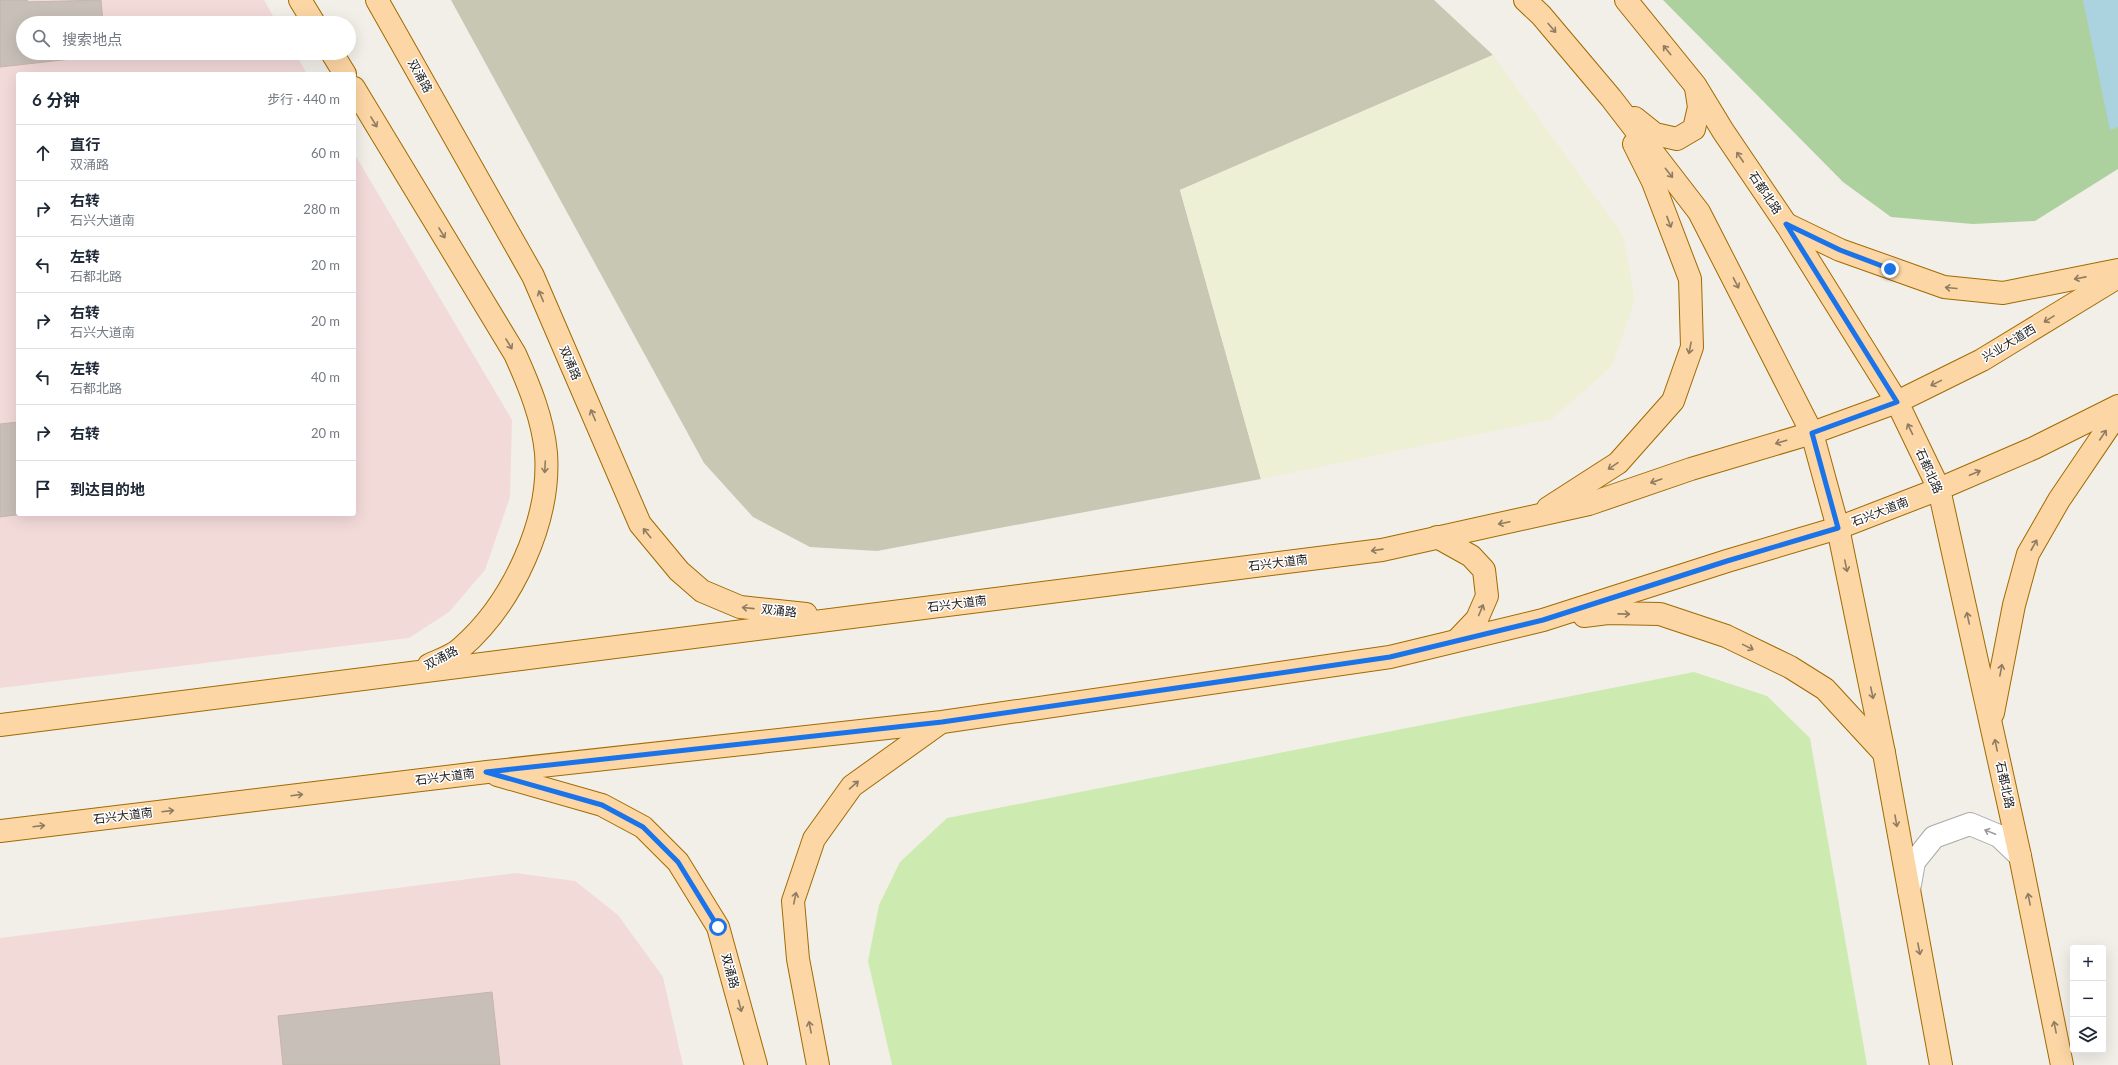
<!DOCTYPE html>
<html lang="zh">
<meta charset="utf-8">
<style>
body{margin:0;font-family:Lato,"Noto Sans SC",sans-serif;background:#f2f2f3;color:#1f2937}
.controls{position:absolute;right:12px;bottom:12px;display:grid;overflow:hidden;border-radius:4px;box-shadow:0 4px 16px #0002}
.controls button{width:36px;height:36px;display:grid;place-items:center;padding:0;border:0;border-bottom:1px solid #e0e1e3;background:#fff;color:#1f2937;font:20px sans-serif}
.stop{position:absolute;width:12px;height:12px;margin:-9px;border:3px solid #1a73e8;border-radius:50%;background:#fff}
.stop.end{background:#1a73e8;border-color:#fff;box-shadow:0 1px 4px #0008}
.list{margin:0;padding:0;list-style:none}
h2{display:flex;justify-content:space-between;align-items:center;height:52px;margin:0;padding:0 16px;font-size:17px}
h2 small{font-size:13px;font-weight:400;color:#747a83}
.list li{display:grid;grid-template-columns:26px 1fr auto;gap:12px;align-items:center;box-sizing:border-box;height:56px;padding:0 16px;border-top:1px solid #e0e1e3}
.list b{display:block;font-size:15px;white-space:nowrap}
.list p{margin:0;font-size:13px;white-space:nowrap;color:#747a83}
.list em{font-size:13px;font-style:normal;color:#747a83}
.icon{flex:none;width:22px;height:22px;fill:none;stroke:currentColor;stroke-width:2;stroke-linecap:round;stroke-linejoin:round}
.map{position:relative;flex:none;width:2118px;height:1065px;overflow:hidden}
.search{position:absolute;background:#fff;box-shadow:0 4px 16px #0002;left:16px;top:16px;width:340px;height:44px;display:flex;align-items:center;gap:10px;box-sizing:border-box;padding:0 14px;border-radius:22px;color:#747a83;font-size:15px}
.panel{position:absolute;background:#fff;box-shadow:0 4px 16px #0002;left:16px;top:72px;width:340px;height:444px;border-radius:4px}
.map>svg:first-child{display:block}
.commercial{fill:#f2dad9}
.construction{fill:#c7c7b4}
.farmland{fill:#eef0d5}
.grass{fill:#cdebb0}
.forest{fill:#add19e}
.water{fill:#aad3df}
.building{fill:#c7bfb8;stroke:#c4b6ab}
.lines{fill:none;stroke-linecap:round;stroke-linejoin:round}
.minor-casing{stroke:#a9a9a9;stroke-width:24}
.major-casing{stroke:#a06b00;stroke-width:24}
.minor{stroke:#fff;stroke-width:22}
.major{stroke:#fcd6a4;stroke-width:22}
.oneway{stroke:#8f7c63}
.oneway2{stroke:#9c9c9c}
.route{stroke:#1a73e8;stroke-width:5}
.labels{text-anchor:middle;stroke-width:3;stroke-linejoin:round;paint-order:stroke}
.street-label{font-size:12px;fill:#222;stroke:#fff}
</style>
<div class="map">
<svg width="2118" height="1065" viewBox="0 0 2118 1065">
<rect width="100%" height="100%" fill="#f2efe9"/>
<!-- commercial -->
<g class="commercial">
<path d="M0,0H264L277,23H23V53H295L307,74H18V514H354V153L512,420L510,497L485,570L449,612L409,638L0,688Z"/>
<path d="M515,873L575,881L618,915L663,977L683,1065H0V938Z"/>
</g>
<!-- construction -->
<path class="construction" d="M451,0H1434L1493,55L1180,190L1261,479L877,551L810,547L753,517L704,463Z"/>
<!-- farmland -->
<path class="farmland" d="M1493,55L1623,235L1635,300L1612,366L1552,419L1261,479L1180,190Z"/>
<!-- grass -->
<path class="grass" d="M1694,672L1767,696L1810,738L1867,1065H892L868,961L879,905L900,862L947,818Z"/>
<!-- forest -->
<path class="forest" d="M1663,0H2118V169L2035,221L1973,224L1891,217L1843,182Z"/>
<!-- water -->
<path class="water" d="M2083,0H2118V127L2110,130Z"/>
<!-- building -->
<g class="building">
<path d="M0,0H27L28,2L101,0L103,23H23V53H106L107,55L0,67Z"/>
<path d="M18,422V514H23L0,517V424Z"/>
<path d="M492,992L500,1065H283L278,1016Z"/>
</g>
<g class="lines">
<defs>
<path id="minor" d="M1909,890L1914,862L1934,837L1970,824L1999,836L2020,856"/>
<g id="major">
<path d="M300,0L314,23"/>
<path d="M377,0L533,276L640,524L679,571L702,591L740,607L806,614"/>
<path d="M1525,0L1541,15L1611,98L1699,212L1812,433L1838,528L1884,753L1941,1065"/>
<path d="M1626,0L1695,85L1723,131L1786,224L1897,402L1939,489L2020,856L2062,1065"/>
<path d="M332,53L345,74"/>
<path d="M354,88L515,354C529,385 543,419 546,453C551,521 512,604 461,648C453,656 439,660 429,665"/>
<path d="M1635,118L1655,134L1677,139L1694,129L1699,107L1696,88"/>
<path d="M1786,224L1840,250L1944,287L2003,293L2118,270"/>
<path d="M1548,508L1618,463L1673,401L1692,347L1690,279L1653,182L1634,144"/>
<path d="M1437,537L1471,556L1484,570L1487,596L1477,619L1457,640"/>
<path d="M1584,616L1608,613L1660,614L1726,636L1790,667L1825,689L1884,753"/>
<path d="M1993,713L2014,605L2028,554L2059,500L2118,413"/>
<path d="M0,725L1382,550L1589,504L1691,469L1812,433L1897,402L1982,360L2118,277"/>
<path d="M497,775L602,805L643,827L678,862L718,927L756,1065"/>
<path d="M0,831L487,772L942,722L1390,657L1543,620L1727,561L1838,528L1939,489L2034,448L2118,406"/>
<path d="M818,1065L798,959L793,901L814,839L852,786L940,723"/>
</g>
</defs>
<!-- minor casing -->
<use href="#minor" class="minor-casing"/>
<!-- major casing -->
<use href="#major" class="major-casing"/>
<!-- minor -->
<use href="#minor" class="minor"/>
<!-- major -->
<use href="#major" class="major"/>
</g>
<!-- one-way arrows -->
<defs><path id="oneway-shaft" d="M-6 0H5M1.5-3L5.5 0L1.5 3" fill="none" stroke-width="1.6" stroke-linecap="round" stroke-linejoin="round"/></defs>
<g class="oneway">
<use href="#oneway-shaft" transform="translate(1552 28) rotate(50)"/>
<use href="#oneway-shaft" transform="translate(1667 50) rotate(-129)"/>
<use href="#oneway-shaft" transform="translate(374 122) rotate(59)"/>
<use href="#oneway-shaft" transform="translate(1740 157) rotate(-124)"/>
<use href="#oneway-shaft" transform="translate(1669 173) rotate(52)"/>
<use href="#oneway-shaft" transform="translate(1669 222) rotate(69)"/>
<use href="#oneway-shaft" transform="translate(442 233) rotate(59)"/>
<use href="#oneway-shaft" transform="translate(2080 278) rotate(169)"/>
<use href="#oneway-shaft" transform="translate(1736 283) rotate(63)"/>
<use href="#oneway-shaft" transform="translate(1951 288) rotate(-175)"/>
<use href="#oneway-shaft" transform="translate(541 296) rotate(-113)"/>
<use href="#oneway-shaft" transform="translate(2049 319) rotate(148)"/>
<use href="#oneway-shaft" transform="translate(509 344) rotate(59)"/>
<use href="#oneway-shaft" transform="translate(1690 348) rotate(101)"/>
<use href="#oneway-shaft" transform="translate(1936 383) rotate(154)"/>
<use href="#oneway-shaft" transform="translate(593 415) rotate(-113)"/>
<use href="#oneway-shaft" transform="translate(1910 429) rotate(-116)"/>
<use href="#oneway-shaft" transform="translate(2103 435) rotate(-56)"/>
<use href="#oneway-shaft" transform="translate(1781 442) rotate(163)"/>
<use href="#oneway-shaft" transform="translate(1613 466) rotate(146)"/>
<use href="#oneway-shaft" transform="translate(545 467) rotate(93)"/>
<use href="#oneway-shaft" transform="translate(1975 473) rotate(-23)"/>
<use href="#oneway-shaft" transform="translate(1656 481) rotate(161)"/>
<use href="#oneway-shaft" transform="translate(1504 523) rotate(168)"/>
<use href="#oneway-shaft" transform="translate(647 533) rotate(-129)"/>
<use href="#oneway-shaft" transform="translate(2034 545) rotate(-61)"/>
<use href="#oneway-shaft" transform="translate(1377 550) rotate(172)"/>
<use href="#oneway-shaft" transform="translate(1846 566) rotate(78)"/>
<use href="#oneway-shaft" transform="translate(748 608) rotate(-174)"/>
<use href="#oneway-shaft" transform="translate(1481 610) rotate(-67)"/>
<use href="#oneway-shaft" transform="translate(1624 614) rotate(1)"/>
<use href="#oneway-shaft" transform="translate(1968 618) rotate(-102)"/>
<use href="#oneway-shaft" transform="translate(1748 647) rotate(26)"/>
<use href="#oneway-shaft" transform="translate(2001 670) rotate(-79)"/>
<use href="#oneway-shaft" transform="translate(1872 693) rotate(78)"/>
<use href="#oneway-shaft" transform="translate(1996 745) rotate(-102)"/>
<use href="#oneway-shaft" transform="translate(854 785) rotate(-41)"/>
<use href="#oneway-shaft" transform="translate(297 795) rotate(-7)"/>
<use href="#oneway-shaft" transform="translate(168 811) rotate(-7)"/>
<use href="#oneway-shaft" transform="translate(1896 821) rotate(80)"/>
<use href="#oneway-shaft" transform="translate(39 826) rotate(-7)"/>
<use href="#oneway-shaft" transform="translate(795 898) rotate(-78)"/>
<use href="#oneway-shaft" transform="translate(2029 899) rotate(-101)"/>
<use href="#oneway-shaft" transform="translate(1919 949) rotate(79)"/>
<use href="#oneway-shaft" transform="translate(740 1006) rotate(75)"/>
<use href="#oneway-shaft" transform="translate(810 1027) rotate(-101)"/>
<use href="#oneway-shaft" transform="translate(2055 1027) rotate(-101)"/>
</g>
<use class="oneway2" href="#oneway-shaft" transform="translate(1990 832) rotate(-158)"/>
<g class="lines">
<!-- route -->
<path class="route" d="M718,927L678,862L643,827L602,805L486,772L942,722L1390,657L1543,620L1727,561L1838,528L1812,433L1897,402L1786,224L1840,250L1890,269"/>
</g>
<g class="labels">
<!-- street labels -->
<g class="street-label">
<text transform="translate(420 76) rotate(61)" y="4">双涌路</text>
<text transform="translate(1765 193) rotate(56)" y="4">石都北路</text>
<text transform="translate(2009 343) rotate(-31)" y="4">兴业大道西</text>
<text transform="translate(570 363) rotate(67)" y="4">双涌路</text>
<text transform="translate(1929 471) rotate(66)" y="4">石都北路</text>
<text transform="translate(1880 512) rotate(-21)" y="4">石兴大道南</text>
<text transform="translate(1278 563) rotate(-7)" y="4">石兴大道南</text>
<text transform="translate(957 604) rotate(-7)" y="4">石兴大道南</text>
<text transform="translate(779 611) rotate(6)" y="4">双涌路</text>
<text transform="translate(441 658) rotate(-28)" y="4">双涌路</text>
<text transform="translate(445 777) rotate(-7)" y="4">石兴大道南</text>
<text transform="translate(2005 785) rotate(78)" y="4">石都北路</text>
<text transform="translate(123 816) rotate(-7)" y="4">石兴大道南</text>
<text transform="translate(730 971) rotate(75)" y="4">双涌路</text>
</g>
</g>
</svg>
<div class="controls">
<button>+</button>
<button>−</button>
<button><svg class="icon" aria-label="layers" viewBox="0 0 24 24"><path d="M12 4l9 5-9 5-9-5zM3 14l9 5 9-5"/></svg></button>
</div>
<div class="stop" style="left:718px;top:927px"></div>
<div class="stop end" style="left:1890px;top:269px"></div>
<div class="search"><svg class="icon" aria-label="search" viewBox="0 0 24 24"><circle cx="10" cy="10" r="6"/><path d="M15 15l6 6"/></svg>搜索地点</div>
<section class="panel">
<h2>6 分钟<small>步行 · 440 m</small></h2>
<ul class="list">
<li><svg class="icon" aria-label="ahead" viewBox="0 0 24 24"><path d="M12 20V5M6 11l6-6 6 6"/></svg><div><b>直行</b><p>双涌路</p></div><em>60 m</em></li>
<li><svg class="icon" aria-label="right" viewBox="0 0 24 24"><path d="M7 20v-9h11M14 6l5 5-5 5"/></svg><div><b>右转</b><p>石兴大道南</p></div><em>280 m</em></li>
<li><svg class="icon" aria-label="left" viewBox="0 0 24 24"><path d="M17 20v-9H6M10 6l-5 5 5 5"/></svg><div><b>左转</b><p>石都北路</p></div><em>20 m</em></li>
<li><svg class="icon" aria-label="right" viewBox="0 0 24 24"><path d="M7 20v-9h11M14 6l5 5-5 5"/></svg><div><b>右转</b><p>石兴大道南</p></div><em>20 m</em></li>
<li><svg class="icon" aria-label="left" viewBox="0 0 24 24"><path d="M17 20v-9H6M10 6l-5 5 5 5"/></svg><div><b>左转</b><p>石都北路</p></div><em>40 m</em></li>
<li><svg class="icon" aria-label="right" viewBox="0 0 24 24"><path d="M7 20v-9h11M14 6l5 5-5 5"/></svg><div><b>右转</b></div><em>20 m</em></li>
<li><svg class="icon" aria-label="arrive" viewBox="0 0 24 24"><path d="M6 21V4h12l-3 4 3 4H6"/></svg><div><b>到达目的地</b></div></li>
</ul>
</section>
</div>
